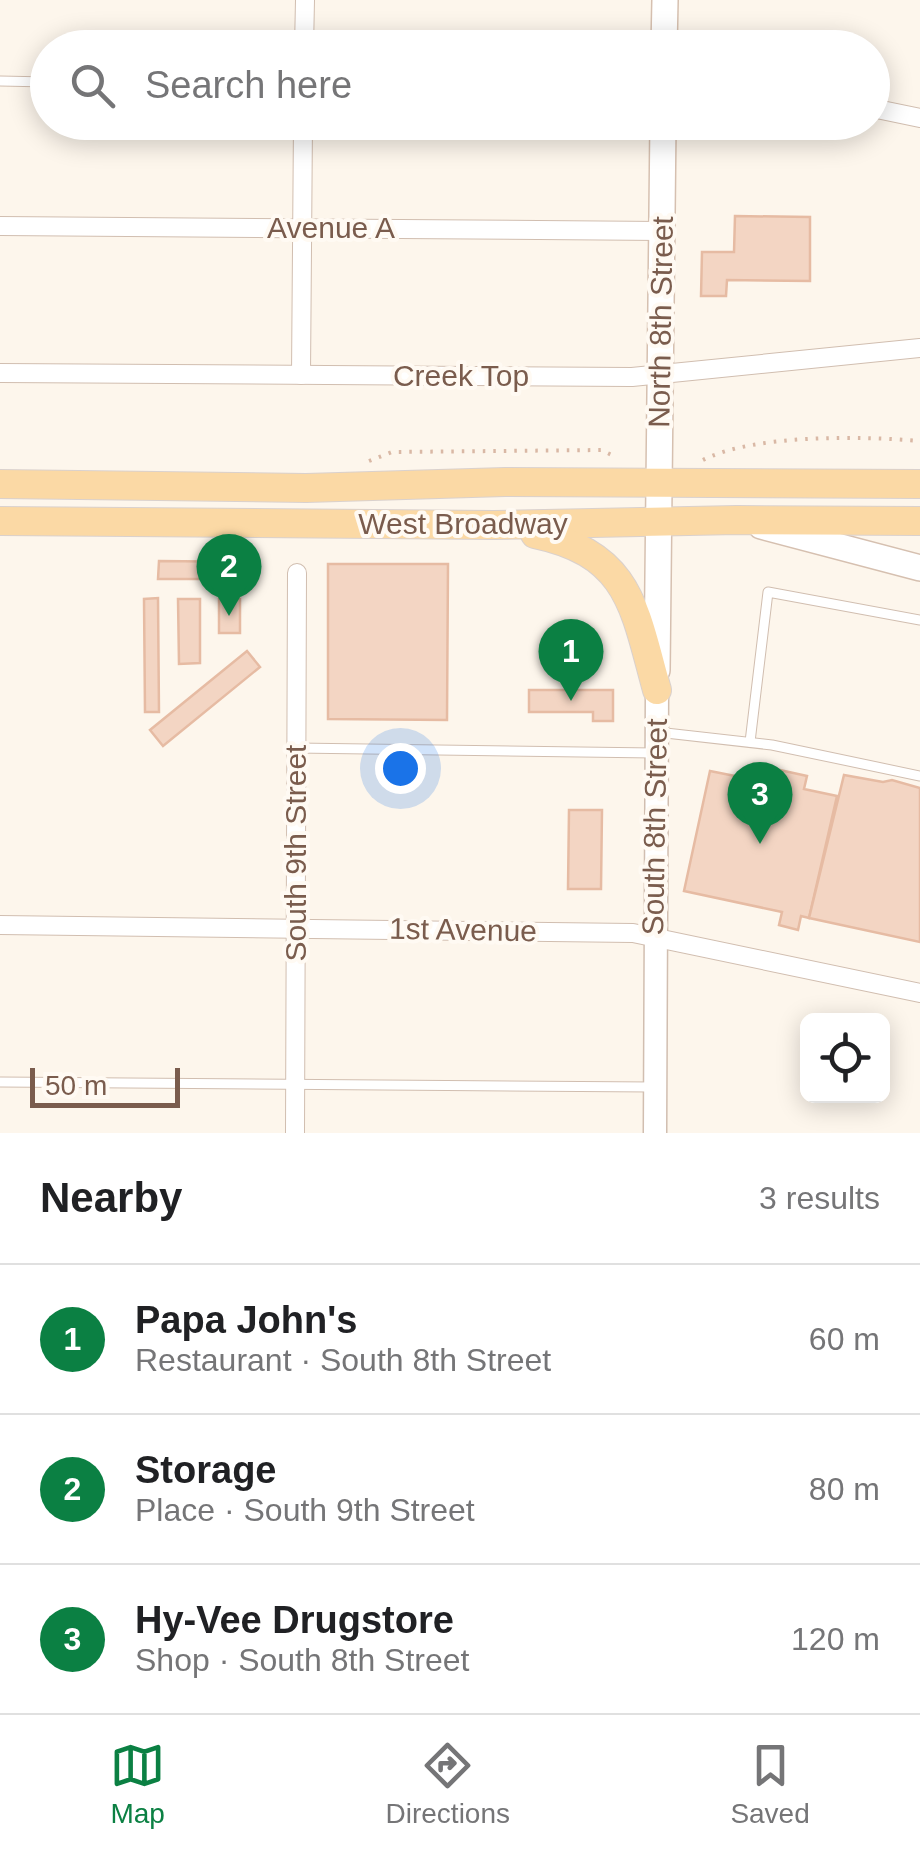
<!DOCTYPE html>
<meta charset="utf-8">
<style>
body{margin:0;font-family:Helvetica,sans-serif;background:#f6f6f6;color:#202124}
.controls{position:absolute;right:30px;bottom:30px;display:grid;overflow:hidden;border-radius:15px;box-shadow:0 5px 25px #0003}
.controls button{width:90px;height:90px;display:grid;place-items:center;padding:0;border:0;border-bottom:2px solid #e0e0e0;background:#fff;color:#202124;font:50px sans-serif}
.scale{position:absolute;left:30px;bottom:25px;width:150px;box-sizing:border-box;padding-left:10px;border:5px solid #7a5c4d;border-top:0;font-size:28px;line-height:35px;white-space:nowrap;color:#7a5c4d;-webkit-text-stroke:8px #fffaf3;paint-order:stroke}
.you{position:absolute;left:400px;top:768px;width:35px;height:35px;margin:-25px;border:8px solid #fff;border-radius:50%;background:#1a73e8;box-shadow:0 0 0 15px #1a73e833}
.badge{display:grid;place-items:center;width:65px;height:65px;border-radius:50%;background:#0b8043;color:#fff;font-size:32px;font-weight:700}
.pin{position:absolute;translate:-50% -82px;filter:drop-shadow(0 2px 5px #0008)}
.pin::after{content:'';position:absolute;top:52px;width:35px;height:30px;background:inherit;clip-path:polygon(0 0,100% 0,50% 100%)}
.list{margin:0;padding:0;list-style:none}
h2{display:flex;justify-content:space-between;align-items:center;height:130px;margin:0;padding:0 40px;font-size:42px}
h2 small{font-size:32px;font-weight:400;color:#757577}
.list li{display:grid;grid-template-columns:65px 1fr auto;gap:30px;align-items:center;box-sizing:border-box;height:150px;padding:0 40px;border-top:2px solid #e0e0e0}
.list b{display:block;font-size:38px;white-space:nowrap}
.list p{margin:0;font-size:32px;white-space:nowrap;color:#757577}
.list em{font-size:32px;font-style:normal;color:#757577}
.icon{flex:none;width:55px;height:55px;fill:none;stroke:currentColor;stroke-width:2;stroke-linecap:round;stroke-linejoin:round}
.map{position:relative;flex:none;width:920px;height:1133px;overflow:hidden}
.search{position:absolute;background:#fff;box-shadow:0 5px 25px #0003;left:30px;right:30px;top:30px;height:110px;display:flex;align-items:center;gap:25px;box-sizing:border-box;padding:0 35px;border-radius:55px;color:#757577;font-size:38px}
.sheet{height:580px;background:#fff}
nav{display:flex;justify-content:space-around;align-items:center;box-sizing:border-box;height:140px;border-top:2px solid #e0e0e0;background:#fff;font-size:28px;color:#757577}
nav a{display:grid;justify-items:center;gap:5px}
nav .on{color:#0b8043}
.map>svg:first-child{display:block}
.building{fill:#f3d5c3;stroke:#e6bba3;stroke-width:2.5}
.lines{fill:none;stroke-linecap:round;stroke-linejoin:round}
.service-casing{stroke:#d1beb0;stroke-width:11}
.minor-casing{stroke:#d1beb0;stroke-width:20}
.tertiary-casing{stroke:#d1beb0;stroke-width:25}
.secondary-casing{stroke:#d6c0b0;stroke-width:28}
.primary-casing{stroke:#dad1cd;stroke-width:30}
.path{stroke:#d9b8a5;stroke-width:4;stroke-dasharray:2.5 8;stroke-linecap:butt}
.service{stroke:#fff;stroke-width:9}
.minor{stroke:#fff;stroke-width:18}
.tertiary{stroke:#fff;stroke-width:22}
.secondary{stroke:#fff;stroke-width:25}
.primary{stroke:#fbd9a5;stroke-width:28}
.labels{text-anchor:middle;stroke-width:8;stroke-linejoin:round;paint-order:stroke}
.street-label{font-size:30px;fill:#7a5c4d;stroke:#fffaf3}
</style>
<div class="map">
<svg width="920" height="1133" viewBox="0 0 920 1133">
<rect width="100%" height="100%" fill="#fdf6ec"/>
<!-- building -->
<g class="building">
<path d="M735,216L810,217V281L727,280L726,296H701L702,252H734Z"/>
<path d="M159,561L256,562V579H158Z"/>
<path d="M328,564H448L447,720L328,719Z"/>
<path d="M158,598L159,712H145L144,599Z"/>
<path d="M178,599H200V663L179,664Z"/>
<rect x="219" y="599" width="21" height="34"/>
<path d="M247,651L260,667L163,746L150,730Z"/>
<path d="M529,690H613V721H593V712H529Z"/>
<path d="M753,764L807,776L804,789L837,796L809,918L801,916L798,930L779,925L782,912L684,891L710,771L750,779Z"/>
<path d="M844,775L883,782L892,780L920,788V942L809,918Z"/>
<path d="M569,810H602L601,889H568Z"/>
</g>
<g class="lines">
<defs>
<g id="service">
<path d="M0,81L48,82"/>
<path d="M657,732L772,745L920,776"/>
<path d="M750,742L768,592L920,620"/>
<path d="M296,748L654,753"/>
<path d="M0,1082L652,1087"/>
</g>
<g id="minor">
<path d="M304,48L305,0"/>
<path d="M872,108L920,118"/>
<path d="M0,226L662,231"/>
<path d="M0,373L632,377L920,348"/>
<path d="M301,375L303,122"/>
<path d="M0,925L633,933L920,993"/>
<path d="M295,1133L297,573"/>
</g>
<path id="tertiary" d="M655,1133L657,690"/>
<g id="secondary">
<path d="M664,48L665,0"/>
<path d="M761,526L920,568"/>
<path d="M657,670L663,122"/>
</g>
<g id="primary">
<path d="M0,484L306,488L505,482L920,484"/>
<path d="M0,521L494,525L737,520L920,521"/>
<path d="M535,534C630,554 634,607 657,690"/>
</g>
</defs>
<!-- service casing -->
<use href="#service" class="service-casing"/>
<!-- minor casing -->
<use href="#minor" class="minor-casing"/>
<!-- tertiary casing -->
<use href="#tertiary" class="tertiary-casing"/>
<!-- secondary casing -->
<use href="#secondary" class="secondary-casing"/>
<!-- primary casing -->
<use href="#primary" class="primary-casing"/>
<!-- path -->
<g class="path">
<path d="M703,460C754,434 862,436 920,441"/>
<path d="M369,461L392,452L601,450L616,457"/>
</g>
<!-- service -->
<use href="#service" class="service"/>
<!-- minor -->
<use href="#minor" class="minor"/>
<!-- tertiary -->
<use href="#tertiary" class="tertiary"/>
<!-- secondary -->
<use href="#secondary" class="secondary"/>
<!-- primary -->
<use href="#primary" class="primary"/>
</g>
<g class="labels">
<!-- street labels -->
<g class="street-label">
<text x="331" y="238">Avenue A</text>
<text transform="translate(661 322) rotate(-89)" y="10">North 8th Street</text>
<text x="461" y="386">Creek Top</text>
<text x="463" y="534">West Broadway</text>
<text transform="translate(655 827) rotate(-89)" y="10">South 8th Street</text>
<text transform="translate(296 853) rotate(-90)" y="10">South 9th Street</text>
<text transform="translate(463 930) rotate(1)" y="10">1st Avenue</text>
</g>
</g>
</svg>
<div class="controls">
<button><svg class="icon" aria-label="locate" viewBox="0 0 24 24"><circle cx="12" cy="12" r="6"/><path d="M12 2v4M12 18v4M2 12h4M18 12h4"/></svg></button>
</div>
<div class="scale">50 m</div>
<div class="you"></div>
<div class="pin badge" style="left:571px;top:701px">1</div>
<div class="pin badge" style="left:229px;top:616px">2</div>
<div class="pin badge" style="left:760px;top:844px">3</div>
<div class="search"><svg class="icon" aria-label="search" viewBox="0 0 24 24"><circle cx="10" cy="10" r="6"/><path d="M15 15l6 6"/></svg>Search here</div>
</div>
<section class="sheet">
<h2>Nearby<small>3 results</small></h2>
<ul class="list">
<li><span class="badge">1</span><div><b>Papa John's</b><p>Restaurant · South 8th Street</p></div><em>60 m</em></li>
<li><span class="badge">2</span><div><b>Storage</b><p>Place · South 9th Street</p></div><em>80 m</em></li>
<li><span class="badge">3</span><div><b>Hy-Vee Drugstore</b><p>Shop · South 8th Street</p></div><em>120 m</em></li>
</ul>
</section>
<nav>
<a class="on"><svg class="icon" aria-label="map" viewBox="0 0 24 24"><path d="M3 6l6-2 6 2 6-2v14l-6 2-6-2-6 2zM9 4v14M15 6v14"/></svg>Map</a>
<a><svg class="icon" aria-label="directions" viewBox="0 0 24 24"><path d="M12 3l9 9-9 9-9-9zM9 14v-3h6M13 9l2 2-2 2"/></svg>Directions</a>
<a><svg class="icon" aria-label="saved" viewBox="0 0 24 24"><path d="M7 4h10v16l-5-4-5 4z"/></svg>Saved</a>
</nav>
